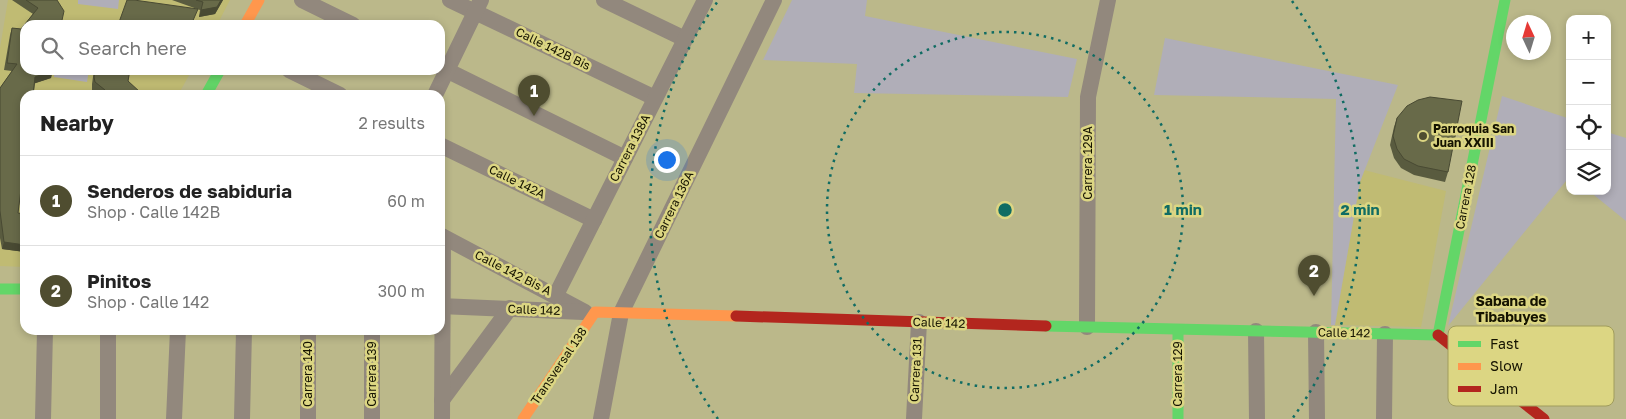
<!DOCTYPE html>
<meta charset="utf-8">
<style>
body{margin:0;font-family:"Golos Text",sans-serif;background:#f6f6f6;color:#222}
.controls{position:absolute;right:15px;top:15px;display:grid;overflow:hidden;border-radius:10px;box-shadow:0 2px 8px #0003}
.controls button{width:45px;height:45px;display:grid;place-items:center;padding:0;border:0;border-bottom:1px solid #e0e0e0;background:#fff;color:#222;font:25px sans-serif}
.compass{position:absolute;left:1506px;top:15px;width:45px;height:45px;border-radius:50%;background:#fff;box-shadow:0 2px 8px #0003;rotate:356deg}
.you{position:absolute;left:666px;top:159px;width:18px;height:18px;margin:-12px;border:4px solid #fff;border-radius:50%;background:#1a73e8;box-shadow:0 0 0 8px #1a73e833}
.badge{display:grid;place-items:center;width:32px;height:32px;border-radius:50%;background:#4f4d30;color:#fff;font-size:16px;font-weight:700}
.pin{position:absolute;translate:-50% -41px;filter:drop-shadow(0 1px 2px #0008)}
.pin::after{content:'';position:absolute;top:26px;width:18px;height:15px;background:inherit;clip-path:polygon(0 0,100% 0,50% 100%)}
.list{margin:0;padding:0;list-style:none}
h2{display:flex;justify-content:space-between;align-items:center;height:65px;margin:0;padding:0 20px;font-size:21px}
h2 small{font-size:16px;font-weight:400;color:#767676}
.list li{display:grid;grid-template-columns:32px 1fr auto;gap:15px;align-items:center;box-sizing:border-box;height:90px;padding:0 20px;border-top:1px solid #e0e0e0}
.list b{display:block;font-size:19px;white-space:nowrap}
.list p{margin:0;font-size:16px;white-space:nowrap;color:#767676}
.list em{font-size:16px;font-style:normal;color:#767676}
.icon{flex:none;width:28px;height:28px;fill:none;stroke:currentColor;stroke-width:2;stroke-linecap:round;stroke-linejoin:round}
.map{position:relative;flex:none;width:1626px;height:419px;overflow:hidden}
.search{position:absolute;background:#fff;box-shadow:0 2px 8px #0003;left:20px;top:20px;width:425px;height:55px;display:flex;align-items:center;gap:12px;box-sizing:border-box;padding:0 18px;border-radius:15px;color:#767676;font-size:19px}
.panel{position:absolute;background:#fff;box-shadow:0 2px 8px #0003;left:20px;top:90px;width:425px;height:245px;border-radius:15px}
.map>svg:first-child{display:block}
.built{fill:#c0bb73}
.green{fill:#b0aeb8}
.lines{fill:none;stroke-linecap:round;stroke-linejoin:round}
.street{stroke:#92887d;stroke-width:16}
.fast{stroke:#63d668;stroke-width:11}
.slow{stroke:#ff974d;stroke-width:11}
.jam{stroke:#b3261e;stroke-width:11}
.wall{fill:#595b3f}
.shaded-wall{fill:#494a33}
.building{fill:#686a49;stroke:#494a33}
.ring{fill:none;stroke:#106c63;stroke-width:2.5;stroke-dasharray:2.5 5}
.poi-dot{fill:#4f4d30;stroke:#dcd683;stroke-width:2}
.labels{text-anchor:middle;stroke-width:5;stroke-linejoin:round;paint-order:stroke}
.street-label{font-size:12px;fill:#151300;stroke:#dcd683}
.poi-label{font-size:12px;font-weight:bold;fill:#151300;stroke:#dcd683;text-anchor:start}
.neighbourhood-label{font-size:14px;font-weight:bold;fill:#151300;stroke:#dcd683}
.key{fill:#dcd683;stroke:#a09c5c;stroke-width:1}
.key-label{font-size:14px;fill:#151300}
.centre{fill:#106c63;stroke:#dcd683;stroke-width:2.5}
.ring-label{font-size:15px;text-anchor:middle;font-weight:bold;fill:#106c63;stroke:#dcd683;stroke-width:5;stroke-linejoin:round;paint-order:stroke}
</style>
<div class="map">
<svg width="1626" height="419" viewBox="0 0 1626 419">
<rect width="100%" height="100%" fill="#bbb88a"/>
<!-- built -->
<g class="built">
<path d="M8,0H230L217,25H25V70H192L178,95H25V267L0,266V48Z"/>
<path d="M1364,170L1446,191L1421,327L1335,325L1360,182Z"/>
</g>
<!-- green -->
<g class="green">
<path d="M78,0H119L118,9L78,4Z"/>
<path d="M792,0H867L865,16L1077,59L1068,97L854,93L857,64L763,60Z"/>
<path d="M1165,38L1398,85L1360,182L1335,325H1331L1336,99L1154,95Z"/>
<path d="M55,70H89L87,82L54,77Z"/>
<path d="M1502,96L1570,119V176L1448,326Z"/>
<path d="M1607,132L1626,138V221L1589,191H1607Z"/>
</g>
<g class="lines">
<!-- street -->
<g class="street">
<path d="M302,0L353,25"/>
<path d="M450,0L655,98"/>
<path d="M604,0L685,39"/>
<path d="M440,67L625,158"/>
<path d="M289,70L340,95"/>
<path d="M435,95L481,0"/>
<path d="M440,145L594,220"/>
<path d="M440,235L585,312"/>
<path d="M556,295L705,0"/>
<path d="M440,306L583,312"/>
<path d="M1087,327L1088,97L1108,0"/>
<path d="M1256,331L1257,419"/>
<path d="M1316,332L1317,419"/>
<path d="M442,400L510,308"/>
<path d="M43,419L45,330"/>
<path d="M108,419V330"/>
<path d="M174,419L178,330"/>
<path d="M242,419L244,330"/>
<path d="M308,419V330"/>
<path d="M372,419V330"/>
<path d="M442,419L443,237"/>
<path d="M601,419L621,313L774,0"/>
<path d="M914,419L919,322"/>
<path d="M1384,419L1385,334"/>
</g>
<!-- fast -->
<g class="fast">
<path d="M206,95L220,70"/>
<path d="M0,289H25"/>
<path d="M1046,326L1438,335"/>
<path d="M1178,330V419"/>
<path d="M1438,335L1505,0"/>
</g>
<!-- slow -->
<g class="slow">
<path d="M245,25L259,0"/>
<path d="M523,419L595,312L736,316"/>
</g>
<!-- jam -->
<g class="jam">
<path d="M736,316L1046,326"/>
<path d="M1438,335L1544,419"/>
</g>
</g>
<!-- wall -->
<g class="wall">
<path d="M12,0H57L51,78L35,83L18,213L25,214V252L2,249L0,238V88L12,71L4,70L10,35L12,28L21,29L33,14Z"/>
<path d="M172,0H223L215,14L199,17L200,10Z"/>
<path d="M94,70H130L128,81L140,95H99L92,90V84Z"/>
<path d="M1397,118L1448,172L1445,182L1414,175L1401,168L1394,158L1390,145L1394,127Z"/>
</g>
<!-- shaded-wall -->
<g class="shaded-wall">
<path d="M221,0H223L215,14L199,17L201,10Z"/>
<path d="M53,71L51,78L33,84L35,77Z"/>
<path d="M4,242L25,245V252L2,249Z"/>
</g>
<!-- building -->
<g class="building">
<path d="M26,0H57L64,11L61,25H25V70H54L35,77L33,95H25V158L18,213L25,214V245L4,242L0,211V88L17,64L7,63L12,28L21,29L38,8Z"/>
<path d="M127,0H134L198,9L191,25H118Z"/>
<path d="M196,0H221L217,7L201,10L203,2Z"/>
<path d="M95,70H130L128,81L140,92V95H105V90L95,82L94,77Z"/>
<path d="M1430,97L1462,101L1448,172L1418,166L1404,159L1397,149L1393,136L1397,118L1407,106L1418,100Z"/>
</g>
<!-- distance rings -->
<g class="ring">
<circle cx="1005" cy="210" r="178"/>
<path d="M718 419A355 355 0 0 1 718 1M1292 1A355 355 0 0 1 1292 419"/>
</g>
<!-- markers -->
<circle class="poi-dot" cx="1423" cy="136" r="5"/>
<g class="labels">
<!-- street labels -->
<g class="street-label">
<text transform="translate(553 49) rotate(26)" y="4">Calle 142B Bis</text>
<text transform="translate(630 148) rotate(-63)" y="4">Carrera 138A</text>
<text transform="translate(1088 163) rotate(-90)" y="4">Carrera 129A</text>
<text transform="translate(517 182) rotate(26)" y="4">Calle 142A</text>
<text transform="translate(1466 197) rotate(-79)" y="4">Carrera 128</text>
<text transform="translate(674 205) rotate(-64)" y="4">Carrera 136A</text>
<text transform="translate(513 273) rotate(27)" y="4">Calle 142 Bis A</text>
<text transform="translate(534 310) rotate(2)" y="4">Calle 142</text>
<text transform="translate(939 323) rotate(2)" y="4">Calle 142</text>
<text transform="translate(1344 333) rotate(1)" y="4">Calle 142</text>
<text transform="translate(559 366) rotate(-56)" y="4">Transversal 138</text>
<text transform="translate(916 370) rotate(-87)" y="4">Carrera 131</text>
<text transform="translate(308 374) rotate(-90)" y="4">Carrera 140</text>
<text transform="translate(372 374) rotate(-90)" y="4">Carrera 139</text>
<text transform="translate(1178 374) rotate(-90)" y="4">Carrera 129</text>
</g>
<!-- poi labels -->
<g class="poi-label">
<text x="1433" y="133">Parroquia San<tspan x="1433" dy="14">Juan XXIII</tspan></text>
</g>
<!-- neighbourhood labels -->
<g class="neighbourhood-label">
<text x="1511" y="306">Sabana de<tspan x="1511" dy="16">Tibabuyes</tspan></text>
</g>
</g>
<!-- legend -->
<rect x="1448" y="326" width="166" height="80" rx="8" class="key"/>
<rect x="1458" y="341" width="23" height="6" fill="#63d668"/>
<rect x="1458" y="363" width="23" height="7" fill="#ff974d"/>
<rect x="1458" y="386" width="23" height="6" fill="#b3261e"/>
<g class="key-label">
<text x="1490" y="349">Fast</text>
<text x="1490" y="371">Slow</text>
<text x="1490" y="394">Jam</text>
</g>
<circle cx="1005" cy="210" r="8" class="centre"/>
<g class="ring-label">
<text x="1183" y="215">1 min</text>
<text x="1360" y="215">2 min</text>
</g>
</svg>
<div class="controls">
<button>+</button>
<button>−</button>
<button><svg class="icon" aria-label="locate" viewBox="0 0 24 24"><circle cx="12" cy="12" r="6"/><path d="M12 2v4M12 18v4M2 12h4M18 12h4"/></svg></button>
<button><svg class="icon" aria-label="layers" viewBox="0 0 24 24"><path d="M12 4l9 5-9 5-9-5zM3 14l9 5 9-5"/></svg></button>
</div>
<svg class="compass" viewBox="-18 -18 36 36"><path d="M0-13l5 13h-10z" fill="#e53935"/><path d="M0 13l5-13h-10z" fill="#767676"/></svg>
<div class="you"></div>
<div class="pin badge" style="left:534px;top:116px">1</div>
<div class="pin badge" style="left:1314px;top:296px">2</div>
<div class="search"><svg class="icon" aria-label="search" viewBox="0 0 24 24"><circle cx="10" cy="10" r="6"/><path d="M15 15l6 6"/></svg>Search here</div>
<section class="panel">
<h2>Nearby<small>2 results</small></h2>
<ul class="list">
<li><span class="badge">1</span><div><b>Senderos de sabiduria</b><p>Shop · Calle 142B</p></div><em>60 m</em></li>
<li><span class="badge">2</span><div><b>Pinitos</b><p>Shop · Calle 142</p></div><em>300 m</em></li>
</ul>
</section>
</div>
